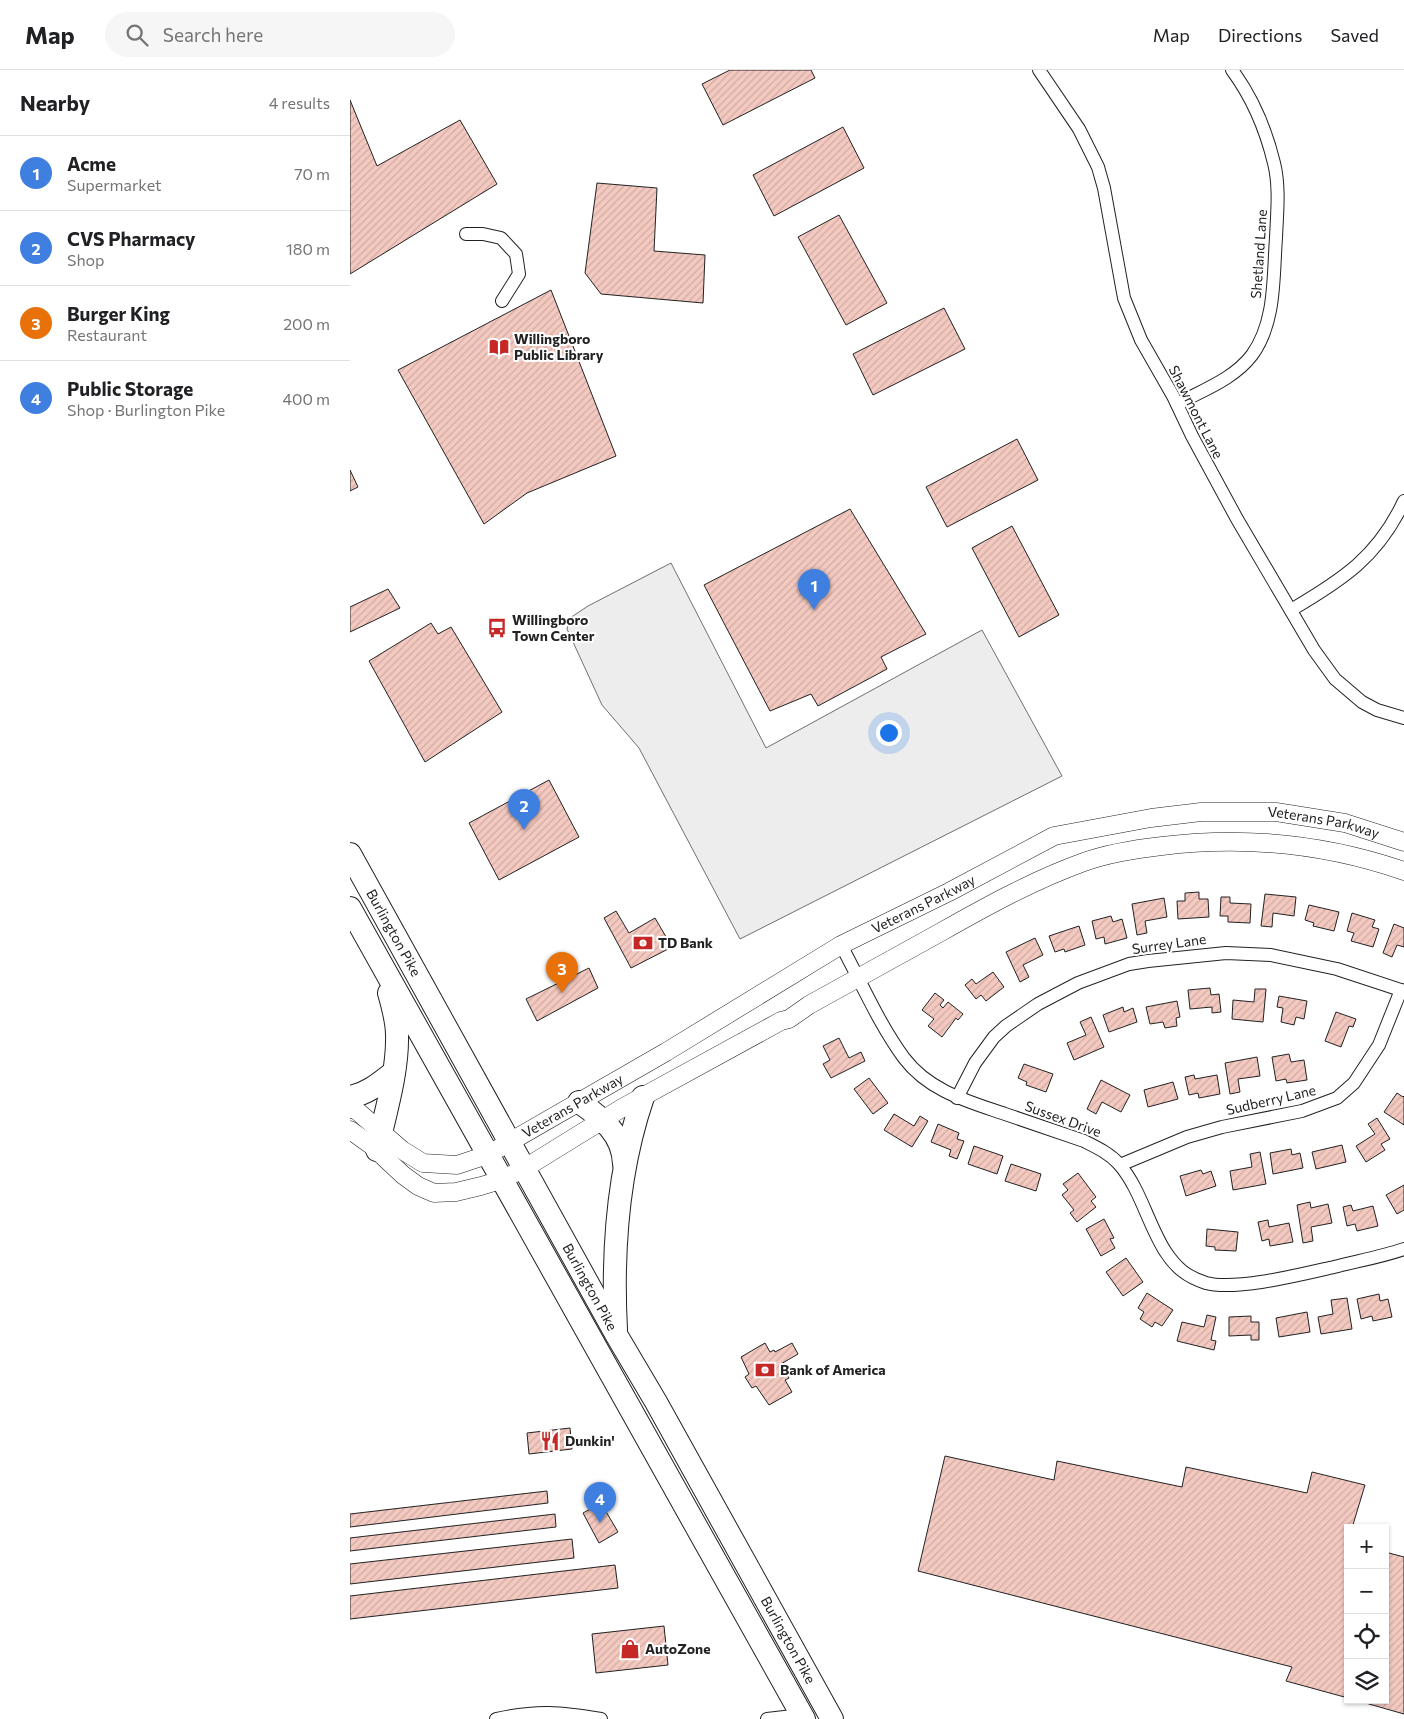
<!DOCTYPE html>
<meta charset="utf-8">
<style>
body{margin:0;font-family:Commissioner,sans-serif;background:#f6f6f6;color:#202124}
.controls{position:absolute;right:15px;bottom:15px;display:grid;overflow:hidden;border-radius:0px;box-shadow:0 1px 4px #0004}
.controls button{width:45px;height:45px;display:grid;place-items:center;padding:0;border:0;border-bottom:1px solid #e0e0e0;background:#fff;color:#202124;font:25px sans-serif}
.you{position:absolute;left:538px;top:662px;width:18px;height:18px;margin:-12px;border:4px solid #fff;border-radius:50%;background:#1a73e8;box-shadow:0 0 0 8px #1a73e833}
.badge{display:grid;place-items:center;width:32px;height:32px;border-radius:50%;background:#d93025;color:#fff;font-size:16px;font-weight:700}
.pin{position:absolute;translate:-50% -41px;filter:drop-shadow(0 1px 2px #0008)}
.pin::after{content:'';position:absolute;top:26px;width:18px;height:15px;background:inherit;clip-path:polygon(0 0,100% 0,50% 100%)}
.list{margin:0;padding:0;list-style:none}
h2{display:flex;justify-content:space-between;align-items:center;height:65px;margin:0;padding:0 20px;font-size:21px}
h2 small{font-size:16px;font-weight:400;color:#757577}
.list li{display:grid;grid-template-columns:32px 1fr auto;gap:15px;align-items:center;box-sizing:border-box;height:75px;padding:0 20px;border-top:1px solid #e0e0e0}
.list b{display:block;font-size:19px;white-space:nowrap}
.list p{margin:0;font-size:16px;white-space:nowrap;color:#757577}
.list em{font-size:16px;font-style:normal;color:#757577}
.icon{flex:none;width:28px;height:28px;fill:none;stroke:currentColor;stroke-width:2;stroke-linecap:round;stroke-linejoin:round}
.map{position:relative;flex:none;width:1054px;height:1649px;overflow:hidden}
header{display:flex;align-items:center;gap:30px;box-sizing:border-box;height:70px;padding:0 25px;background:#fff;border-bottom:1px solid #e0e0e0}
header strong{font-size:24px}
nav{display:flex;gap:28px;margin-inline-start:auto;font-size:18px}
.search{width:350px;height:45px;background:#f6f6f6;display:flex;align-items:center;gap:12px;box-sizing:border-box;padding:0 18px;border-radius:28px;color:#757577;font-size:19px}
main{display:flex}
aside{flex:1;background:#fff}
.map>svg:first-child{display:block}
.parking{fill:#ededed;stroke:#6f6f6f}
.building{fill:url(#building-hatch);stroke:#222}
.lines{fill:none;stroke-linecap:round;stroke-linejoin:round}
.street-casing{stroke:#222;stroke-width:14}
.secondary-casing{stroke:#222;stroke-width:19}
.highway-casing{stroke:#222;stroke-width:24}
.street{stroke:#fff;stroke-width:12}
.secondary{stroke:#fff;stroke-width:18}
.highway{stroke:#fff;stroke-width:22}
.labels{text-anchor:middle;stroke-width:4;stroke-linejoin:round;paint-order:stroke}
.street-label{font-size:14px;fill:#222;stroke:#fff}
.poi-label{font-size:14px;font-weight:bold;fill:#222;stroke:#fff;text-anchor:start}
</style>
<header>
<strong>Map</strong>
<div class="search"><svg class="icon" aria-label="search" viewBox="0 0 24 24"><circle cx="10" cy="10" r="6"/><path d="M15 15l6 6"/></svg>Search here</div>
<nav><a>Map</a><a>Directions</a><a>Saved</a></nav>
</header>
<main>
<aside>
<h2>Nearby<small>4 results</small></h2>
<ul class="list">
<li><span class="badge" style="background:#3f7fe0">1</span><div><b>Acme</b><p>Supermarket</p></div><em>70 m</em></li>
<li><span class="badge" style="background:#3f7fe0">2</span><div><b>CVS Pharmacy</b><p>Shop</p></div><em>180 m</em></li>
<li><span class="badge" style="background:#e8710a">3</span><div><b>Burger King</b><p>Restaurant</p></div><em>200 m</em></li>
<li><span class="badge" style="background:#3f7fe0">4</span><div><b>Public Storage</b><p>Shop · Burlington Pike</p></div><em>400 m</em></li>
</ul>
</aside>
<div class="map">
<svg width="1054" height="1649" viewBox="0 0 1054 1649">
<defs>
<pattern id="building-hatch" width="6" height="6" patternUnits="userSpaceOnUse" patternTransform="scale(1.25)"><rect width="6" height="6" fill="#f3c9c0"/><path d="M-1 1l2-2M0 6l6-6M5 7l2-2" fill="none" stroke="#d0aca5"/></pattern>
</defs>
<rect width="100%" height="100%" fill="#fff"/>
<!-- parking -->
<path class="parking" d="M321,493L416,678L632,560L712,706L390,869L289,678L252,635L217,559L220,548L238,536Z"/>
<!-- building -->
<g class="building">
<path d="M380,0H461L465,8L373,55L352,14Z"/>
<path d="M0,30L27,96L110,50L147,114L0,204Z"/>
<path d="M493,57L514,98L424,146L403,105Z"/>
<path d="M247,113L307,118L304,181L355,185L353,233L251,224L235,203Z"/>
<path d="M489,145L537,233L496,255L448,167Z"/>
<path d="M201,220L266,386L177,423L134,454L48,300Z"/>
<path d="M594,238L615,279L523,325L503,284Z"/>
<path d="M667,369L688,410L597,457L576,417Z"/>
<path d="M0,400L8,417L0,421Z"/>
<path d="M500,439L576,564L531,587L537,599L468,636L461,624L420,641L354,515Z"/>
<path d="M662,456L709,545L669,567L622,478Z"/>
<path d="M38,519L50,538L0,562V537Z"/>
<path d="M81,553L88,564L101,557L152,642L75,692L19,591Z"/>
<path d="M199,710L229,767L149,810L119,753Z"/>
<path d="M849,822V829H858L859,847L828,849L827,831H835V823Z"/>
<path d="M915,824L946,827L944,846L923,843L922,857L911,856Z"/>
<path d="M871,827H880V833L901,834L900,853L878,852V846H870Z"/>
<path d="M814,828L817,847L795,851L797,863L787,865L782,834Z"/>
<path d="M959,835L989,842L984,861L963,856L964,853L955,850Z"/>
<path d="M266,841L279,863L305,848L322,877L281,898L254,848Z"/>
<path d="M1002,843L1025,850L1022,857L1029,859L1023,877L1001,871L1004,863L997,861Z"/>
<path d="M761,846L763,852L772,849L777,868L755,874L754,867L746,869L742,851Z"/>
<path d="M1044,854L1054,858V877L1047,875L1042,887L1033,883Z"/>
<path d="M729,856L735,875L715,882L714,879L705,882L699,866Z"/>
<path d="M685,868L693,885L673,895L679,907L670,912L656,882Z"/>
<path d="M239,898L248,918L187,951L176,929Z"/>
<path d="M643,902L654,917L636,931L631,925L626,929L615,915L622,909L626,914Z"/>
<path d="M860,918L861,925L869,924L871,942L862,943V937L840,939L838,920Z"/>
<path d="M905,919H916L913,952L882,949L883,930L904,932Z"/>
<path d="M585,923L594,930L590,935L593,938L598,932L613,944L608,950L606,948L592,967L578,956L584,949L572,940Z"/>
<path d="M929,926L957,931L954,949L946,947L944,955L931,952L933,938L927,937Z"/>
<path d="M827,931L830,947L826,948L827,956L815,958L813,952L800,954L796,937Z"/>
<path d="M773,937L774,942L783,938L787,952L759,962L753,945Z"/>
<path d="M986,942L1006,949L1003,957L999,956L991,977L975,971Z"/>
<path d="M741,947L754,977L724,990L717,973L736,965L730,952Z"/>
<path d="M489,968L499,988L511,982L515,991L481,1008L473,994L480,990L473,976Z"/>
<path d="M939,984L941,992L954,990L957,1010L937,1013L936,1009L926,1011L922,987Z"/>
<path d="M907,987L910,1006L888,1009L890,1022L880,1024L875,993Z"/>
<path d="M674,994L703,1004L696,1022L676,1015L677,1012L668,1008Z"/>
<path d="M844,1005L845,1009L867,1005L870,1024L849,1028L848,1023L839,1025L835,1007Z"/>
<path d="M519,1008L538,1033L523,1044L504,1019Z"/>
<path d="M751,1010L780,1025L771,1042L752,1032L746,1044L737,1039Z"/>
<path d="M823,1012L828,1029L798,1037L794,1020Z"/>
<path d="M1047,1023L1053,1027L1054,1026V1055L1034,1042Z"/>
<path d="M544,1044L564,1056L570,1046L578,1051L562,1077L534,1060Z"/>
<path d="M1027,1048L1040,1069L1031,1074L1035,1080L1016,1092L1006,1076L1025,1064L1018,1054Z"/>
<path d="M588,1054L609,1063L607,1069L614,1071L607,1089L599,1086L601,1080L581,1072Z"/>
<path d="M992,1075L996,1092L966,1099L962,1082Z"/>
<path d="M624,1076L653,1086L647,1104L618,1094Z"/>
<path d="M941,1079L942,1085L950,1083L953,1098L923,1104L920,1083Z"/>
<path d="M910,1082L916,1114L883,1120L880,1101L902,1097L900,1084Z"/>
<path d="M661,1094L691,1104L686,1121L655,1111Z"/>
<path d="M851,1100L853,1104L861,1101L866,1116L836,1126L830,1106Z"/>
<path d="M728,1103L746,1127L741,1131L746,1137L727,1152L720,1143L724,1140L712,1125L718,1120L713,1114Z"/>
<path d="M1054,1115V1140L1047,1144L1036,1125Z"/>
<path d="M960,1132L961,1138L978,1134L982,1153L961,1157L963,1171L953,1173L947,1135Z"/>
<path d="M1001,1135L1003,1141L1023,1136L1028,1156L1007,1161L1005,1154L997,1156L993,1137Z"/>
<path d="M754,1149L764,1168L760,1169L765,1178L751,1186L736,1159Z"/>
<path d="M918,1150L919,1157L939,1153L943,1172L920,1176L919,1169L912,1171L908,1152Z"/>
<path d="M857,1159L888,1162L886,1181L865,1180V1177L856,1176Z"/>
<path d="M776,1188L793,1212L773,1226L756,1202Z"/>
<path d="M797,1223L823,1240L812,1256L805,1252L802,1257L790,1249L794,1242L788,1238Z"/>
<path d="M1029,1224L1030,1231L1038,1229L1042,1247L1023,1251L1022,1246L1011,1249L1007,1229Z"/>
<path d="M997,1228L1002,1259L971,1264L968,1247L983,1244L981,1230Z"/>
<path d="M957,1242L960,1262L929,1267L926,1248Z"/>
<path d="M857,1245L866,1247L861,1270L866,1271L864,1280L827,1271L832,1252L854,1257Z"/>
<path d="M901,1246V1252H909V1270H901V1265L879,1266V1247Z"/>
<path d="M415,1273L420,1282L424,1280L425,1282L442,1273L448,1284L431,1294L439,1308L435,1310L442,1322L419,1335L406,1316L402,1318L395,1307L399,1304L391,1287Z"/>
<path d="M220,1358L222,1379L179,1384L177,1363Z"/>
<path d="M595,1386L704,1410L707,1391L832,1417L836,1397L957,1423L962,1402L1015,1415L1002,1458H998V1628L936,1611L942,1597L568,1501Z"/>
<path d="M197,1421L198,1433L0,1457V1444Z"/>
<path d="M251,1433L268,1462L249,1473L233,1443Z"/>
<path d="M205,1444L206,1457L0,1481V1468Z"/>
<path d="M222,1469L224,1488L0,1514V1494Z"/>
<path d="M1035,1482L1054,1487V1644L1005,1630H1035Z"/>
<path d="M265,1495L268,1518L0,1549V1526Z"/>
<path d="M314,1556L318,1595L246,1603L242,1564Z"/>
</g>
<g class="lines">
<defs>
<g id="street">
<path d="M689,0L729,59L748,97L754,118L774,228L791,270L823,326L842,366L887,449L964,580L985,609L1012,632L1027,640L1054,648"/>
<path d="M116,164H133L151,168L166,184L169,204L152,231"/>
<path d="M827,334C853,320 884,309 902,285C926,252 923,207 926,168C927,143 930,117 924,93C916,60 902,27 882,0"/>
<path d="M941,540C992,510 1028,487 1054,431"/>
<path d="M491,875C511,912 529,954 554,988C579,1021 617,1031 655,1044C681,1053 707,1062 734,1071C746,1077 759,1083 769,1094C790,1118 798,1154 815,1181C826,1198 837,1207 856,1213C886,1221 953,1204 984,1197C1007,1191 1031,1187 1054,1179"/>
<path d="M607,1028L625,993L644,967L656,956L688,934L728,913L779,894L798,891L876,883L921,885L987,899L1054,921"/>
<path d="M770,1095L837,1067L872,1057L952,1041L987,1028L1004,1013L1029,975L1051,920"/>
<path d="M146,1649C187,1640 210,1642 251,1649"/>
<path d="M417,1649L452,1645"/>
</g>
<g id="secondary">
<path id="s1" d="M0,1039L6,1040L52,1080L73,1093L107,1095L137,1085L316,982L491,875L599,822L704,766L801,748L851,742H926L995,753L1054,772"/>
<path d="M0,1060L21,1075L53,1105L68,1116L84,1123L106,1122L131,1116L151,1110L175,1098L272,1038L431,951L439,949L459,935C503,911 547,886 591,862C637,836 684,810 734,792C759,783 785,779 812,776C894,766 976,774 1054,801"/>
</g>
<g id="highway">
<path id="s2" d="M0,784L267,1266L306,1332L482,1649"/>
<path d="M0,838L454,1649"/>
<path d="M0,1027C17,1024 30,1013 44,1002"/>
<path d="M229,1032C252,1048 273,1064 274,1094"/>
<path d="M27,1080C35,1044 48,1002 47,965C47,951 43,937 39,923"/>
<path d="M266,1260C262,1184 268,1100 293,1027"/>
</g>
</defs>
<!-- street casing -->
<use href="#street" class="street-casing"/>
<!-- secondary casing -->
<use href="#secondary" class="secondary-casing"/>
<!-- highway casing -->
<use href="#highway" class="highway-casing"/>
<!-- street -->
<use href="#street" class="street"/>
<!-- secondary -->
<use href="#secondary" class="secondary"/>
<!-- highway -->
<use href="#highway" class="highway"/>
</g>
<!-- icons -->
<defs>
<symbol id="library-bare" viewBox="-9 -9 18 18"><path d="M-6-4Q-3-5.5-.7-3.5V5Q-3 3-6 4ZM6-4Q3-5.5 .7-3.5V5Q3 3 6 4Z" fill="#c62828" stroke="#fff" stroke-width="2.5" paint-order="stroke"/></symbol>
<symbol id="bus-bare" viewBox="-9 -9 18 18"><path d="M-5-6H5V4H4V6H2V4H-2V6H-4V4H-5ZM-3.5-4V0h7V-4ZM-3.5 1.2v1.5H-2V1.2ZM2 1.2v1.5H3.5V1.2Z" fill="#c62828" stroke="#fff" stroke-width="2.5" paint-order="stroke"/></symbol>
<symbol id="bank-bare" viewBox="-9 -9 18 18"><path d="M-6-4H6V4H-6ZM0-2.3a2.3 2.3 0 1 0 0 4.6a2.3 2.3 0 1 0 0-4.6Z" fill="#c62828" stroke="#fff" stroke-width="2.5" paint-order="stroke"/></symbol>
<symbol id="restaurant-bare" viewBox="-9 -9 18 18"><path d="M-5-6h1v4h1v-4h1v4h1v-4h1v5L-1.5 .5V6h-2V.5L-5-1ZM5-6V6H3V1.5H1.5Q1.5-4 5-6Z" fill="#c62828" stroke="#fff" stroke-width="2.5" paint-order="stroke"/></symbol>
<symbol id="shop-bare" viewBox="-9 -9 18 18"><path d="M-5-2.5h2.3a2.7 3.5 0 0 1 5.4 0H5L5.5 6h-11ZM-1.5-2.5h3a1.5 2.3 0 0 0-3 0Z" fill="#c62828" stroke="#fff" stroke-width="2.5" paint-order="stroke"/></symbol>
</defs>
<g fill-rule="evenodd">
<use href="#library-bare" x="135" y="263" width="28" height="28"/>
<use href="#bus-bare" x="133" y="544" width="28" height="28"/>
<use href="#bank-bare" x="279" y="859" width="28" height="28"/>
<use href="#bank-bare" x="401" y="1286" width="28" height="28"/>
<use href="#restaurant-bare" x="186" y="1357" width="28" height="28"/>
<use href="#shop-bare" x="266" y="1565" width="28" height="28"/>
</g>
<g class="labels">
<!-- street labels -->
<g class="street-label">
<text transform="translate(909 184) rotate(-86)" y="5">Shetland Lane</text>
<text transform="translate(846 342) rotate(63)" y="5">Shawmont Lane</text>
<text dy="5" stroke="none"><textPath href="#s1" startOffset="1081">Veterans Parkway</textPath></text>
<text dy="5" stroke="none"><textPath href="#s1" startOffset="661">Veterans Parkway</textPath></text>
<text dy="5" stroke="none"><textPath href="#s2" startOffset="90">Burlington Pike</textPath></text>
<text transform="translate(819 874) rotate(-8)" y="5">Surrey Lane</text>
<text transform="translate(921 1030) rotate(-13)" y="5">Sudberry Lane</text>
<text dy="5" stroke="none"><textPath href="#s1" startOffset="256">Veterans Parkway</textPath></text>
<text transform="translate(713 1049) rotate(20)" y="5">Sussex Drive</text>
<text dy="5" stroke="none"><textPath href="#s2" startOffset="495">Burlington Pike</textPath></text>
<text dy="5" stroke="none"><textPath href="#s2" startOffset="900">Burlington Pike</textPath></text>
</g>
<!-- poi labels -->
<g class="poi-label">
<text x="164" y="274">Willingboro<tspan x="164" dy="16">Public Library</tspan></text>
<text x="162" y="555">Willingboro<tspan x="162" dy="16">Town Center</tspan></text>
<text x="308" y="878">TD Bank</text>
<text x="430" y="1305">Bank of America</text>
<text x="215" y="1376">Dunkin'</text>
<text x="295" y="1584">AutoZone</text>
</g>
</g>
</svg>
<div class="controls">
<button>+</button>
<button>−</button>
<button><svg class="icon" aria-label="locate" viewBox="0 0 24 24"><circle cx="12" cy="12" r="6"/><path d="M12 2v4M12 18v4M2 12h4M18 12h4"/></svg></button>
<button><svg class="icon" aria-label="layers" viewBox="0 0 24 24"><path d="M12 4l9 5-9 5-9-5zM3 14l9 5 9-5"/></svg></button>
</div>
<div class="you"></div>
<div class="pin badge" style="left:464px;top:540px;background:#3f7fe0">1</div>
<div class="pin badge" style="left:174px;top:760px;background:#3f7fe0">2</div>
<div class="pin badge" style="left:212px;top:923px;background:#e8710a">3</div>
<div class="pin badge" style="left:250px;top:1453px;background:#3f7fe0">4</div>
</div>
</main>
